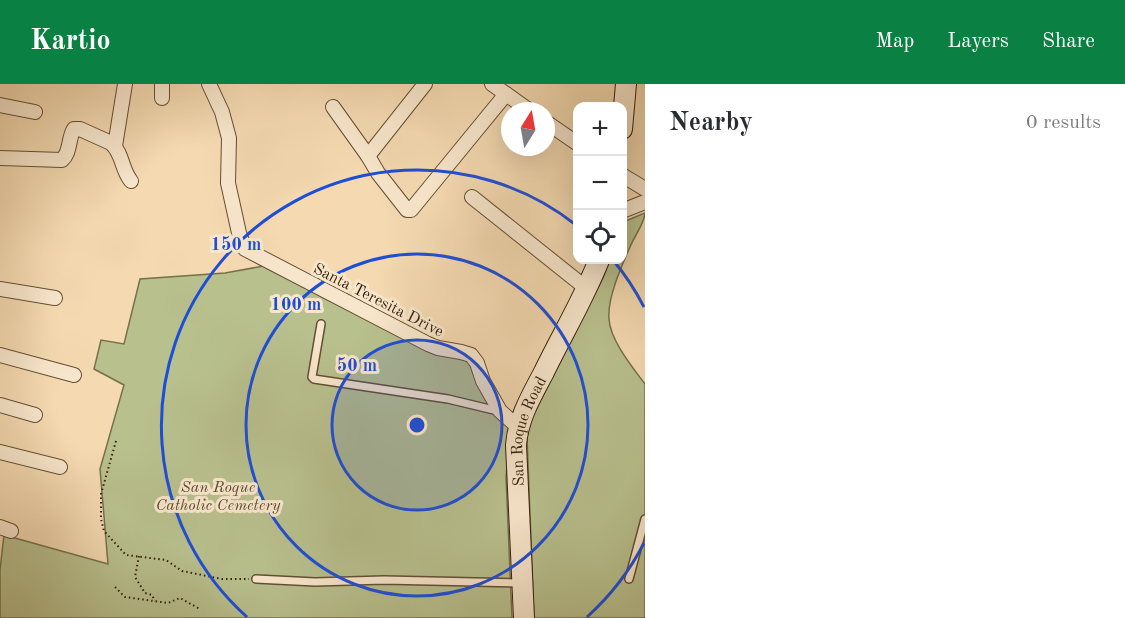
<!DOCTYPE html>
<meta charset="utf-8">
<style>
body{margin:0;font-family:"Old Standard TT",serif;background:#f7f7f7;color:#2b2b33}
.controls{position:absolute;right:18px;top:18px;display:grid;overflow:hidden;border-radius:12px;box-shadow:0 6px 24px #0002}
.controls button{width:54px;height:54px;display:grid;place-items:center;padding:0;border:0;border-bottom:2px solid #e1e1e2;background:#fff;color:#2b2b33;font:30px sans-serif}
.compass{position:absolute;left:501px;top:18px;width:54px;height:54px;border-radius:50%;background:#fff;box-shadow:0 6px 24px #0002;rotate:11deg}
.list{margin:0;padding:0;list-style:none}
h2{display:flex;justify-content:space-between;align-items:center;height:78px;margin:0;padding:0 24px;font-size:26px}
h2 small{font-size:20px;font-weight:400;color:#7c7c81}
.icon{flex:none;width:33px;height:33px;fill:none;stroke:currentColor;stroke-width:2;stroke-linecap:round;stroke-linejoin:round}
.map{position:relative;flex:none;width:645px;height:534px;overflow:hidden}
header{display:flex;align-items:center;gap:36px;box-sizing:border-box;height:84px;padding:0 30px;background:#0b8043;color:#fff}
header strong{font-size:28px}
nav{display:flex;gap:33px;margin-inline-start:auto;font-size:21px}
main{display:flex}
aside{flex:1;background:#fff}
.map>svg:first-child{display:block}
.green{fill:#b8c08e;stroke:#76704c;stroke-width:1.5}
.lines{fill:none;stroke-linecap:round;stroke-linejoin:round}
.service-casing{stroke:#634e33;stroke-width:10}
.minor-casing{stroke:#634e33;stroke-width:16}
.secondary-casing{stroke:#331f09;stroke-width:22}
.path{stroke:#331f09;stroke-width:2;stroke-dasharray:1.5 3;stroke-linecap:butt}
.service{stroke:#f8e6cc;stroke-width:7}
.minor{stroke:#f8e6cc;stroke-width:14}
.secondary{stroke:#f8e6cc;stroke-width:20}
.ring{fill:none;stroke:#1d4ed8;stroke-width:3}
.labels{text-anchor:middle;stroke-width:6;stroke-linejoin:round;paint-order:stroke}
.street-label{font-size:16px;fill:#331f09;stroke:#f8e6cc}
.park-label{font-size:16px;font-style:italic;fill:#5b4f31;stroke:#f8e6cc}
.centre{fill:#1d4ed8;stroke:#f8e6cc;stroke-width:3}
.ring-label{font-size:18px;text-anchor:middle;font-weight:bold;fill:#1d4ed8;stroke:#f8e6cc;stroke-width:6;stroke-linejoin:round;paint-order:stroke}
</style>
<header>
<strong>Kartio</strong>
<nav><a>Map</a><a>Layers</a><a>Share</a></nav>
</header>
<main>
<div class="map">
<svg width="645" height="534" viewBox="0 0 645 534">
<rect width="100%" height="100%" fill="#f4d9b1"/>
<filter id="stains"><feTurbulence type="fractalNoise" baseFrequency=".00333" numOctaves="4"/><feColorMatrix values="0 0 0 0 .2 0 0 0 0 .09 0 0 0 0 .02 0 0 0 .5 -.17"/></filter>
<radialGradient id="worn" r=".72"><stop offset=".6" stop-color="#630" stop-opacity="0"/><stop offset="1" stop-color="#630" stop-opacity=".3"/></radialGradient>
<!-- green -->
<g class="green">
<path d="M645,129C645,138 634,153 630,163C622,181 607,214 609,235C610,256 633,284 645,300V534H534L527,353L532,333L603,194L610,176H622L623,138Z"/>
<path d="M269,181L463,272L472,279L511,344L506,393L512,534H0V486L4,451L108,480L100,385L124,301L94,285L101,256L124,260L140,195L225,189Z"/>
</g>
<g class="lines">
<defs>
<g id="service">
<path d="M321,240L312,293L314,295L448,315L498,327"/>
<path d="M256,495L315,498L384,496L521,499"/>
<path d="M629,495L645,435"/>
</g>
<g id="minor">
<path d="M209,0L222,28L229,54L228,99L239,149L245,165L428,260L438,264L461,268L471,271L477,279L483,297L500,327L518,343"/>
<path d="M492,0L530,27"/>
<path d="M162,14V0"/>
<path d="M0,21L35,28"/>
<path d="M333,23L368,72L425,0"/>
<path d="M546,38L578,60"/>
<path d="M115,62L125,0"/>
<path d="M368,72L378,89L407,126H411L506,10"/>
<path d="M0,74L62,76C71,68 68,54 74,45H80L111,59C123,69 121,85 131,97"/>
<path d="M622,91L645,105"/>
<path d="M472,113L586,204"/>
<path d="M622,127L645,118"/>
<path d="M0,205L55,214"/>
<path d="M0,271L74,291"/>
<path d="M0,321L35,331"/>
<path d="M0,368L60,383"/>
<path d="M0,443L11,447"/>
</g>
<g id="secondary">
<path d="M622,45L626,0"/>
<path id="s1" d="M524,534L516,361C518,334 532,311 544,288C562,251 584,214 599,176"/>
</g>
</defs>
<!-- service casing -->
<use href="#service" class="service-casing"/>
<!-- minor casing -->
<use href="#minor" class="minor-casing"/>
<!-- secondary casing -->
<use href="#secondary" class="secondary-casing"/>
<!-- path -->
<g class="path">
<path d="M116,357L101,410V435L104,447L126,471L166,476L182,487L222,495H249"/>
<path d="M139,472L135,493L145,509L152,511L155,517"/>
<path d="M115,503L125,513L168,519L180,514L200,525"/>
</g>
<!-- service -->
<use href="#service" class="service"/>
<!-- minor -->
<use href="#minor" class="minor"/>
<!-- secondary -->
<use href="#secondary" class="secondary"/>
</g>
<!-- distance rings -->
<circle cx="417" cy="341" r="85" fill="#1d4ed8" fill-opacity=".12"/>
<g class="ring">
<circle cx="417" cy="341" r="85"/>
<circle cx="417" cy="341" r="171"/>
<path d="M644 459A256 256 0 0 1 587 533M247 533A256 256 0 0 1 576 141M613 176A256 256 0 0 1 644 223"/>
</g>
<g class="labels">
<!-- street labels -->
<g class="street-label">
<text transform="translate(379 215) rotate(27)" y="6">Santa Teresita Drive</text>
<text dy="6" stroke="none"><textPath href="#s1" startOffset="189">San Roque Road</textPath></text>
</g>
<!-- park labels -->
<g class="park-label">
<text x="218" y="408">San Roque<tspan x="218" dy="18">Catholic Cemetery</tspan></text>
</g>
</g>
<circle cx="417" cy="341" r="9" class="centre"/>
<g class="ring-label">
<text x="236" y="166">150 m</text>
<text x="296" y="226">100 m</text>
<text x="357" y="287">50 m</text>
</g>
<rect width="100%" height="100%" filter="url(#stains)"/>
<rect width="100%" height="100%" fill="url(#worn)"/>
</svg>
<div class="controls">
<button>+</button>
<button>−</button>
<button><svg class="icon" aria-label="locate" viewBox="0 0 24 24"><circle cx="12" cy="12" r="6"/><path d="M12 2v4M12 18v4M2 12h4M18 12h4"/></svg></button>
</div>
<svg class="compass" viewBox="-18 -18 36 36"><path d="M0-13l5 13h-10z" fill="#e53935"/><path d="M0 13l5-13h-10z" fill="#7c7c81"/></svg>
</div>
<aside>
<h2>Nearby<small>0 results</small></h2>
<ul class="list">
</ul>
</aside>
</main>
